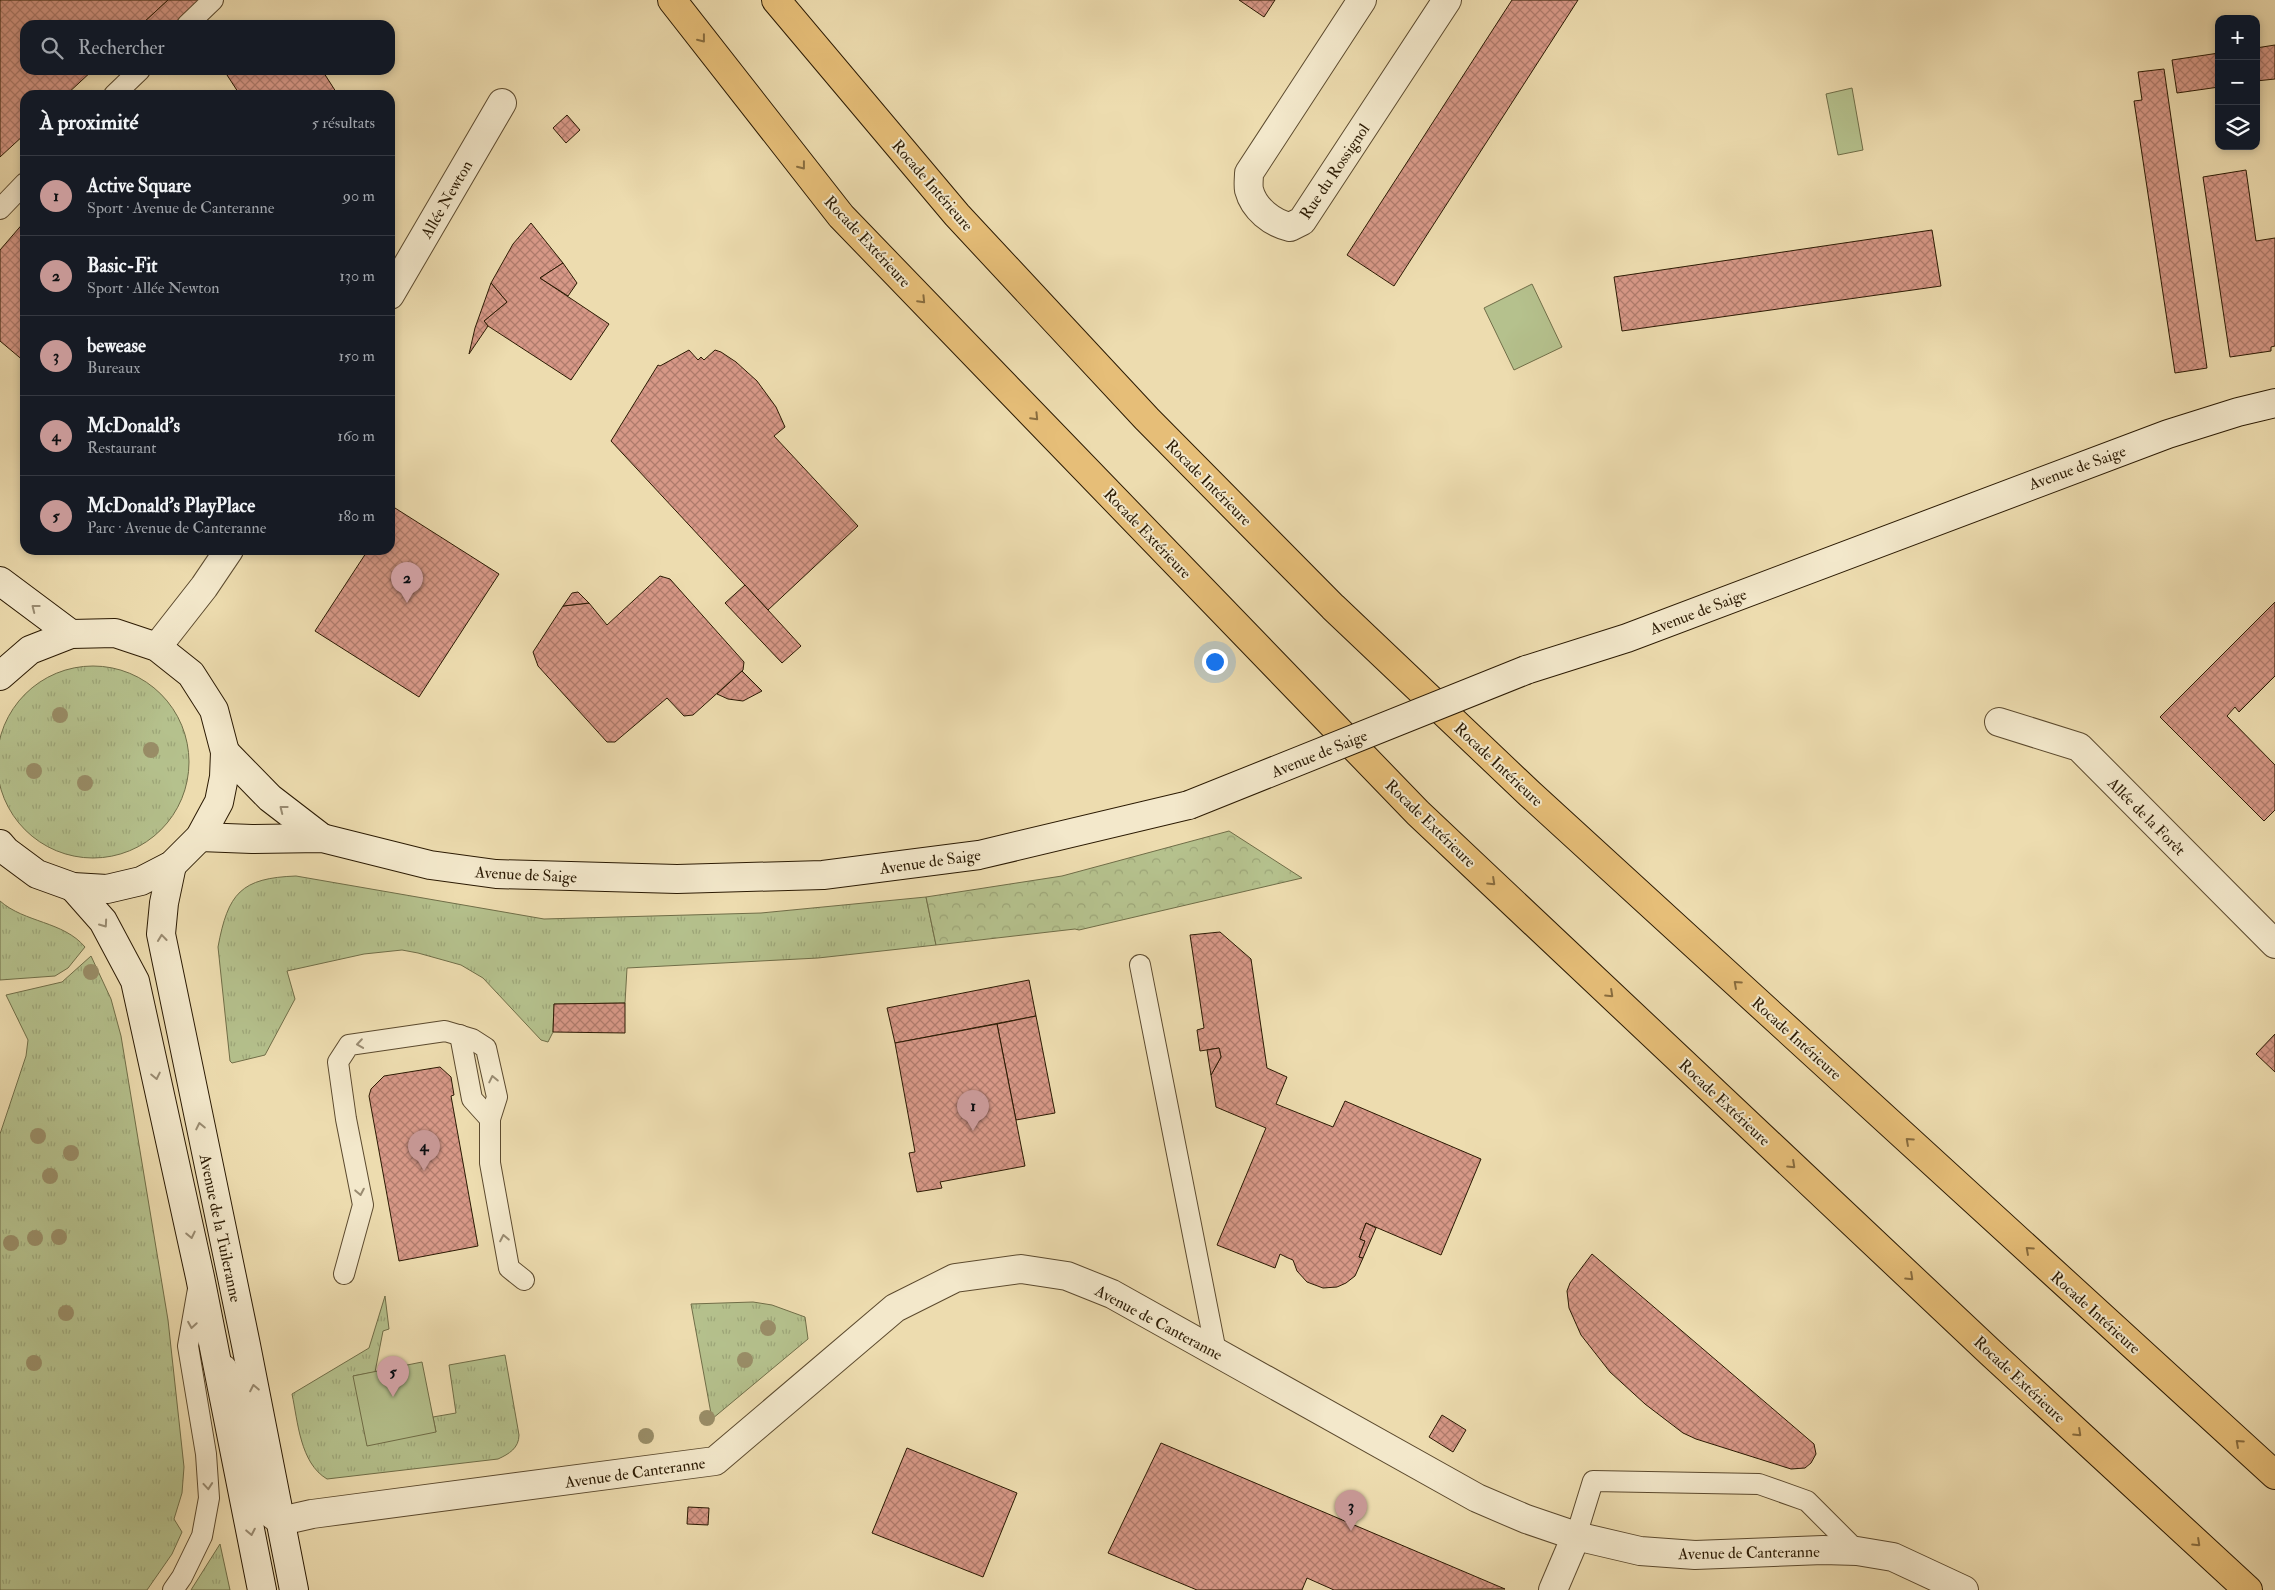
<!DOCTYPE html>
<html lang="fr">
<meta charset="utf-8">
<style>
body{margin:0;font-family:"IM FELL Double Pica",serif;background:#20242c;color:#f1f3f6}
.controls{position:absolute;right:15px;top:15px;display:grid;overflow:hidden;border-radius:10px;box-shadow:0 2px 8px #0003}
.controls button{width:45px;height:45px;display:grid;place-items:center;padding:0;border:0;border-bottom:1px solid #363941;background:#171b24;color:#f1f3f6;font:25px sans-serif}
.you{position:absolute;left:1214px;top:661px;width:18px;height:18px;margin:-12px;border:4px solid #fff;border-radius:50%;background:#1a73e8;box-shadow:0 0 0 8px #1a73e833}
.badge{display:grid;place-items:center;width:32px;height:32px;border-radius:50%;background:#c59692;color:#111;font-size:16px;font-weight:700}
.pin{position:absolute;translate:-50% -41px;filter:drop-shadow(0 1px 2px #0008)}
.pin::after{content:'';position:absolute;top:26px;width:18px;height:15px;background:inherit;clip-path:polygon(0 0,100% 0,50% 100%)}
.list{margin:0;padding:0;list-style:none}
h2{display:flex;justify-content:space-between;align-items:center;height:65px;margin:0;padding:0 20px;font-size:21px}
h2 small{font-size:16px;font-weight:400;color:#9ea1a6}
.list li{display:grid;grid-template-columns:32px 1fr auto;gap:15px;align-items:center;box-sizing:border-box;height:80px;padding:0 20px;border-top:1px solid #363941}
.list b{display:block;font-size:19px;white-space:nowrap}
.list p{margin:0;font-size:16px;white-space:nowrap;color:#9ea1a6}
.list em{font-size:16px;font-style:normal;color:#9ea1a6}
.icon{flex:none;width:28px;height:28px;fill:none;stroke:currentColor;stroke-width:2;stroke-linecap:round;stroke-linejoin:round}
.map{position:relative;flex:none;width:2275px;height:1590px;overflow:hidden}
.search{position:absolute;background:#171b24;box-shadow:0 2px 8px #0003;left:20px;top:20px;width:375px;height:55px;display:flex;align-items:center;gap:12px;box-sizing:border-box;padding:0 18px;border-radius:15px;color:#9ea1a6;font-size:19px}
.panel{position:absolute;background:#171b24;box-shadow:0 2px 8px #0003;left:20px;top:90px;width:375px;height:465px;border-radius:15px}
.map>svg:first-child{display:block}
.grass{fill:url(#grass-tufts);stroke:#706e48}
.forest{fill:url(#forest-crowns);stroke:#706e48}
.green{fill:#b5c18d;stroke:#706e48}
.building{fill:url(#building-cross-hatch);stroke:#2b1a03}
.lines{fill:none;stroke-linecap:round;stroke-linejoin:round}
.lane-casing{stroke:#5c4a2e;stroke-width:22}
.street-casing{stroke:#5c4a2e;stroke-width:30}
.secondary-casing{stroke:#2b1a03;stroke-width:30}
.highway-casing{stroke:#2b1a03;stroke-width:30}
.lane{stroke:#f3e8cb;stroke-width:20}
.street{stroke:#f3e8cb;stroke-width:28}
.secondary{stroke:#f3e8cb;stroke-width:28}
.highway{stroke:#e6be78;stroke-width:28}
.secondary-bridge-casing{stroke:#2b1a03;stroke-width:30;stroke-linecap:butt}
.secondary-bridge{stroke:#f3e8cb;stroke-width:28}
.tree{fill:#998d67}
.oneway{stroke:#886c3e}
.oneway2{stroke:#998b71}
.labels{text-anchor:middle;stroke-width:4;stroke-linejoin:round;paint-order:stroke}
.street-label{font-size:16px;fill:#2b1a03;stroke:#f3e8cb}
</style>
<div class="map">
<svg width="2275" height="1590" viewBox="0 0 2275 1590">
<defs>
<pattern id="grass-tufts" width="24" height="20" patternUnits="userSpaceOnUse" patternTransform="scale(1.25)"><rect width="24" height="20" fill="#b5c18d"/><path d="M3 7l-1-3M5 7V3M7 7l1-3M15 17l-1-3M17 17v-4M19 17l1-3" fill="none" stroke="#9ca578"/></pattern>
<pattern id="forest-crowns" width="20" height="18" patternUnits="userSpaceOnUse" patternTransform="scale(1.25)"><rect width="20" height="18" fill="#b5c18d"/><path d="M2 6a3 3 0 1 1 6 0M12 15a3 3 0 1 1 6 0" fill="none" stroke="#9ca578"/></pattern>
<pattern id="building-cross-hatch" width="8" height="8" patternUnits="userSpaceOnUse" patternTransform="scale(1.25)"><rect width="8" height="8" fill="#d79887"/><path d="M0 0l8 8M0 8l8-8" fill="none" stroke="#af7b6c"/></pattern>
</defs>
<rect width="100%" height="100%" fill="#eddcaf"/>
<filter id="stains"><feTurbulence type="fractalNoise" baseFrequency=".004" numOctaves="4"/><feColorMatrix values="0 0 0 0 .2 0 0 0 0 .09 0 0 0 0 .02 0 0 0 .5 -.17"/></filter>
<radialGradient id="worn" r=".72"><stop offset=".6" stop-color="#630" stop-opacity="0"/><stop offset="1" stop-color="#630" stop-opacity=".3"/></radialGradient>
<!-- grass -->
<g class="grass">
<circle cx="93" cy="762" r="96"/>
<path d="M296,876L544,919L761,913L926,897L936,945L818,958L627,968L625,1003L554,1004L553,1032L548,1042L541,1040L483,978L461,965L418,953L402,950L364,954L287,971L295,999L265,1055L232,1063L230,1061L218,947C228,893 241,878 296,876Z"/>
<path d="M0,901C25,923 63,921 85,947L68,968L55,976L0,980Z"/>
<path d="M91,956L111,999L121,1036L168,1320L184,1467L182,1493L174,1519L182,1532L172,1554L147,1590H0V1134L26,1056L28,1040L6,995L62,982Z"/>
<path d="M385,1296L389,1329L383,1331L375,1372L353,1376L436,1432L433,1417L456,1413L449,1365L505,1355L519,1435C519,1448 509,1454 498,1459L327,1479C300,1463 298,1422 292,1394L369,1348Z"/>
<path d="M753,1302L772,1305L805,1317L808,1339L712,1419L691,1304Z"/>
<path d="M220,1544L230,1590H191Z"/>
</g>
<!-- forest -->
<path class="forest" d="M1229,831L1302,878L1079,930L1075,929L936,945L926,897L1062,876Z"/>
<!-- green -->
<g class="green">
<path d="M1852,88L1863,150L1838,155L1826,94Z"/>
<path d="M1532,284L1562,347L1514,370L1484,308Z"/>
<path d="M422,1362L436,1432L367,1446L353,1376Z"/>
</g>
<!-- building -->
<g class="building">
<path d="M0,0H168L141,25H25V70H93L66,95H25V134L0,157Z"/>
<path d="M168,0H207L180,25H141Z"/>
<path d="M1239,0H1275L1264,17Z"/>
<path d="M1512,0H1578L1394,286L1347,255Z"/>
<path d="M2275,45V79L2256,81V48Z"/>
<path d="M2219,53V87L2177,93L2172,60Z"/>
<path d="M2164,69L2207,368L2175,373L2134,101L2142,100L2138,72Z"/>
<path d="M235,70H322L338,95H240L227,75Z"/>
<path d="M567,115L580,130L566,143L553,128Z"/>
<path d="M2246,170L2256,241L2275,238V346L2271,347V351L2230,357L2203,177Z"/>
<path d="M25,221V362L0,341V250Z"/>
<path d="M531,223L563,263L540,278L609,324L571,380L488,326L484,321L507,302L491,283L513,244Z"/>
<path d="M1932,230L1941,286L1622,331L1614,277Z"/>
<path d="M563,263L577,283L568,296L540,278Z"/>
<path d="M491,283L507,302L484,321L488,326L469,354L475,328Z"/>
<path d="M689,350L698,360L701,357L704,360L715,350L721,352L736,362L757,381L776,407L785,427L774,436L858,526L768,610L611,441L658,365L660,366Z"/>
<path d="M395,508L499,574L419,697L315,631L368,550H390V515Z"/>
<path d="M660,576L670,579L744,662L743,670L693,715L684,716L667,698L615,742H607L538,666L533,652L563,606L589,603L607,625Z"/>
<path d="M745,585L801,646L782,663L725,603Z"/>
<path d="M578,592L589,603L563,606L572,593Z"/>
<path d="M2275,602V676L2239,712L2235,707L2227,716L2275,765V810L2264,821L2160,717Z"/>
<path d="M742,671L762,691L743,701L728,699L717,694Z"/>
<path d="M1220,932L1251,959L1267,1068L1287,1077L1276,1104L1333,1127L1345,1101L1481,1159L1441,1255L1366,1223L1360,1239L1365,1241L1359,1257L1363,1258L1355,1276L1346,1283L1337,1287L1323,1288L1307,1282L1297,1271L1293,1260L1288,1258L1280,1254L1275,1268L1217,1245L1266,1128L1216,1107L1211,1075L1221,1057L1219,1048L1200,1051L1197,1030L1204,1028L1190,935Z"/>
<path d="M1029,980L1036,1016L895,1043L887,1008Z"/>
<path d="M625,1003V1033L553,1032L554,1004Z"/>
<path d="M1036,1016L1055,1113L1016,1120L997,1024Z"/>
<path d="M997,1024L1025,1166L940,1182L942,1188L917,1192L909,1153L915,1152L895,1043Z"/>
<path d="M2275,1034V1072L2256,1054Z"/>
<path d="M1219,1048L1221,1057L1211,1075L1207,1050Z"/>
<path d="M440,1067L451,1077L454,1095L451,1096L478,1246L399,1261L369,1096L371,1089L384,1076Z"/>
<path d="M1366,1223L1376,1228L1363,1258L1359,1257L1365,1241L1360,1239Z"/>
<path d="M1592,1254L1814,1444L1816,1454L1811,1463L1805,1468L1791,1469L1696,1439L1683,1433L1645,1404L1610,1372L1581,1335L1569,1308L1567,1291L1570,1283Z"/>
<path d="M1442,1415L1466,1430L1453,1452L1429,1437Z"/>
<path d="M1161,1443L1505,1589L1334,1590L1307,1578L1302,1590H1197L1108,1553Z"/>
<path d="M907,1448L1017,1493L983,1577L872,1533Z"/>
<path d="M688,1507L709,1508L708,1525L687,1524Z"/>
</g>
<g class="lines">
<defs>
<g id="lane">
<path d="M187,25L213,0"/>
<path d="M114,95L140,70"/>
<path d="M0,209L25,183"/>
<path d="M1140,965L1216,1352"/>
<path d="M460,1035L472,1099L490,1119"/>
<path d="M344,1274L363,1205L346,1119L338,1062L349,1045L445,1031L472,1039L486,1048L497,1097L490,1119V1163L509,1268L524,1280"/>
<path d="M1576,1536L1593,1481L1759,1484L1807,1501L1857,1551"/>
<path d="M173,1590L182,1577L202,1536L209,1498L206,1454L188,1346L198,1289"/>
</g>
<g id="street">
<path d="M1362,0L1249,173C1249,178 1248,185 1249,190C1254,209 1272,223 1290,227L1302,221L1447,0"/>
<path d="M390,295L502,103"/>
<path d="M157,647L204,587L229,550"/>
<path d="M1999,722L2079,747L2275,944"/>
<path d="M223,1369L242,1409L261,1506L281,1521L312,1514L715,1461L895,1308L955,1278L1021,1269L1067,1276L1112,1294L1477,1498L1526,1519L1576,1536L1640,1551L1695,1555L1823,1550L1857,1551L1893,1557L1964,1590"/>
<path d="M1553,1590L1576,1536"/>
</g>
<g id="secondary">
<path d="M0,581L71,634"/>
<path d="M1526,670L1627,638L2168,434L2238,412L2275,403"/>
<path d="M0,676L30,650L71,634L115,633L157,647L191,674L214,710L225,752L224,777L219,802L200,837L172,865L141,881L107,889L73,887L37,874L6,851L0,844"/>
<path d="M225,752L270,798L322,838"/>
<path d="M200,837L252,839L322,838L430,865L496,874L677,879L823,875L979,855L1189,805"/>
<path d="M172,865L164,903L161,934L246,1345L294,1590"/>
<path d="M73,887L103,921L135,981L200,1277L262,1590"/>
</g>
<g id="highway">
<path d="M672,0L841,216L1418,813L1990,1352L2248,1590"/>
<path d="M776,0L957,215L1147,419L1333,607L1530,794L2275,1475"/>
</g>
</defs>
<!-- lane casing -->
<use href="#lane" class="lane-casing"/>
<!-- street casing -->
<use href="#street" class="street-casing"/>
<!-- secondary casing -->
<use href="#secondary" class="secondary-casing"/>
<!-- highway casing -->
<use href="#highway" class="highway-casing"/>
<!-- lane -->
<use href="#lane" class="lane"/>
<!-- street -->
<use href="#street" class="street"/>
<!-- secondary -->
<use href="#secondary" class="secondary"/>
<!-- highway -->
<use href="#highway" class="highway"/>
<defs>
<path id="secondary-bridge" d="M1189,805L1526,670"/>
</defs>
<!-- secondary-bridge casing -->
<use href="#secondary-bridge" class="secondary-bridge-casing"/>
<!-- secondary-bridge -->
<use href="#secondary-bridge" class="secondary-bridge"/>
</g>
<!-- trees -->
<g class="tree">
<circle cx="60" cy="715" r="8"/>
<circle cx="151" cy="750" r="8"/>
<circle cx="34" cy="771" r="8"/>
<circle cx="85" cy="783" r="8"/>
<circle cx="91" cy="972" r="8"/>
<circle cx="38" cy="1136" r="8"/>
<circle cx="71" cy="1153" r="8"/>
<circle cx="50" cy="1176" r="8"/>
<circle cx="59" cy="1237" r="8"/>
<circle cx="35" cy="1238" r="8"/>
<circle cx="11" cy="1243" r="8"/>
<circle cx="66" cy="1313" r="8"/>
<circle cx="768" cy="1328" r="8"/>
<circle cx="745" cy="1360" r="8"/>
<circle cx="34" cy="1363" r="8"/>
<circle cx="707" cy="1418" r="8"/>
<circle cx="646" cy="1436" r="8"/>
</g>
<!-- one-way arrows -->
<defs><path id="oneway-chevron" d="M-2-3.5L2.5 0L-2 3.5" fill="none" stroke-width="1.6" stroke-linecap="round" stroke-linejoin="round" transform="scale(1.25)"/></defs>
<g class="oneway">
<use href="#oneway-chevron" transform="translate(702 39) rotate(52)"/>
<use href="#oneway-chevron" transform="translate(802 166) rotate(52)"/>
<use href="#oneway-chevron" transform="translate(922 300) rotate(46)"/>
<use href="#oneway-chevron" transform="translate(1035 417) rotate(46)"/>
<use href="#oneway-chevron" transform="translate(1492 882) rotate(43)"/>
<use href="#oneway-chevron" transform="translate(1737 984) rotate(-138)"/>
<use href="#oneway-chevron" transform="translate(1610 994) rotate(43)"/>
<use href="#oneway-chevron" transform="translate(1909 1141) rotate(-138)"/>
<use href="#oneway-chevron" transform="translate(1792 1165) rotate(43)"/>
<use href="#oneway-chevron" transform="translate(2029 1250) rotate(-138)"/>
<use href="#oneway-chevron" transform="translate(1910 1277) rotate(43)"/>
<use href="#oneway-chevron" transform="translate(2078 1433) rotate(43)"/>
<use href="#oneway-chevron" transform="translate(2239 1443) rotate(-138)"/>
<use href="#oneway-chevron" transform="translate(2197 1543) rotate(43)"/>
</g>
<g class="oneway2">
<use href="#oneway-chevron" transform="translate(35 608) rotate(-142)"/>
<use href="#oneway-chevron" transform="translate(283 809) rotate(-142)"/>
<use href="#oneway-chevron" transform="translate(104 924) rotate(55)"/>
<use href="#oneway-chevron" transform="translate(162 938) rotate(-96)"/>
<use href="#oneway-chevron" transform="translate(360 1044) rotate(172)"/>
<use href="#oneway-chevron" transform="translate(156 1076) rotate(78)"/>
<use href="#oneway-chevron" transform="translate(493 1079) rotate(-102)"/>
<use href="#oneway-chevron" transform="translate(200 1126) rotate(-102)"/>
<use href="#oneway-chevron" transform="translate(360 1192) rotate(79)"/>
<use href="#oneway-chevron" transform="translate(191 1235) rotate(78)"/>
<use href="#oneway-chevron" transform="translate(504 1238) rotate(-101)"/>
<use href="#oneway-chevron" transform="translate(192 1325) rotate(99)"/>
<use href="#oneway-chevron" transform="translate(254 1388) rotate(-101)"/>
<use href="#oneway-chevron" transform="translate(208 1486) rotate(85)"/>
<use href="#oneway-chevron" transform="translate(251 1532) rotate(79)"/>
</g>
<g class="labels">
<!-- street labels -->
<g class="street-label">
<text transform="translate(1334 171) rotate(-56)" y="6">Rue du Rossignol</text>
<text transform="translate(933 185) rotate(49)" y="6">Rocade Intérieure</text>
<text transform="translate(446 199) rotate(-60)" y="6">Allée Newton</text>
<text transform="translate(868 241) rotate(47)" y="6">Rocade Extérieure</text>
<text transform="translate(2077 467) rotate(-20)" y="6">Avenue de Saige</text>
<text transform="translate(1209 482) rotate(45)" y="6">Rocade Intérieure</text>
<text transform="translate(1148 533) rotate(46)" y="6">Rocade Extérieure</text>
<text transform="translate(1698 611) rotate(-21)" y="6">Avenue de Saige</text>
<text transform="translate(1319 753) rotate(-22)" y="6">Avenue de Saige</text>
<text transform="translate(1499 764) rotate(43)" y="6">Rocade Intérieure</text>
<text transform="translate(2147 816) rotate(45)" y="6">Allée de la Forêt</text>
<text transform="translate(1431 823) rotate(44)" y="6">Rocade Extérieure</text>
<text transform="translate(930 861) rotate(-8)" y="6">Avenue de Saige</text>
<text transform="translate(526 874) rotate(3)" y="6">Avenue de Saige</text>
<text transform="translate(1797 1038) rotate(42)" y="6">Rocade Intérieure</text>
<text transform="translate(1725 1102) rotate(43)" y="6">Rocade Extérieure</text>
<text transform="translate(221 1228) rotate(78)" y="6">Avenue de la Tuileranne</text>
<text transform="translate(2096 1312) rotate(42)" y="6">Rocade Intérieure</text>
<text transform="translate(1159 1322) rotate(28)" y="6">Avenue de Canteranne</text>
<text transform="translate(2020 1379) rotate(43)" y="6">Rocade Extérieure</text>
<text transform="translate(635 1472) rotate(-8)" y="6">Avenue de Canteranne</text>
<text transform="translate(1749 1552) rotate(-1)" y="6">Avenue de Canteranne</text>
</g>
</g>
<rect width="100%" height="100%" filter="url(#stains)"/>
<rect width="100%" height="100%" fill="url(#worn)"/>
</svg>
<div class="controls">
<button>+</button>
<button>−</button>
<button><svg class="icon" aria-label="layers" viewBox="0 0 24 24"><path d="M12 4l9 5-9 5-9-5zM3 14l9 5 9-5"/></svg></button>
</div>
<div class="you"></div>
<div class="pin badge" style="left:973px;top:1131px">1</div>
<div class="pin badge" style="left:407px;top:603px">2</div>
<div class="pin badge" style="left:1351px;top:1531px">3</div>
<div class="pin badge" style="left:424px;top:1171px">4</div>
<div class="pin badge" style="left:393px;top:1397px">5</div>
<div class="search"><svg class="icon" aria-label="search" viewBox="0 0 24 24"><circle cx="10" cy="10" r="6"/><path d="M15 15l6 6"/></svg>Rechercher</div>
<section class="panel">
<h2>À proximité<small>5 résultats</small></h2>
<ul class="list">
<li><span class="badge">1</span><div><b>Active Square</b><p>Sport · Avenue de Canteranne</p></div><em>90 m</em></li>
<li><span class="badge">2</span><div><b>Basic-Fit</b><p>Sport · Allée Newton</p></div><em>130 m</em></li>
<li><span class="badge">3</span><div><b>bewease</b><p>Bureaux</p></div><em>150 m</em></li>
<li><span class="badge">4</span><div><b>McDonald's</b><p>Restaurant</p></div><em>160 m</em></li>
<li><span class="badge">5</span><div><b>McDonald's PlayPlace</b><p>Parc · Avenue de Canteranne</p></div><em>180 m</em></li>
</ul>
</section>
</div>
